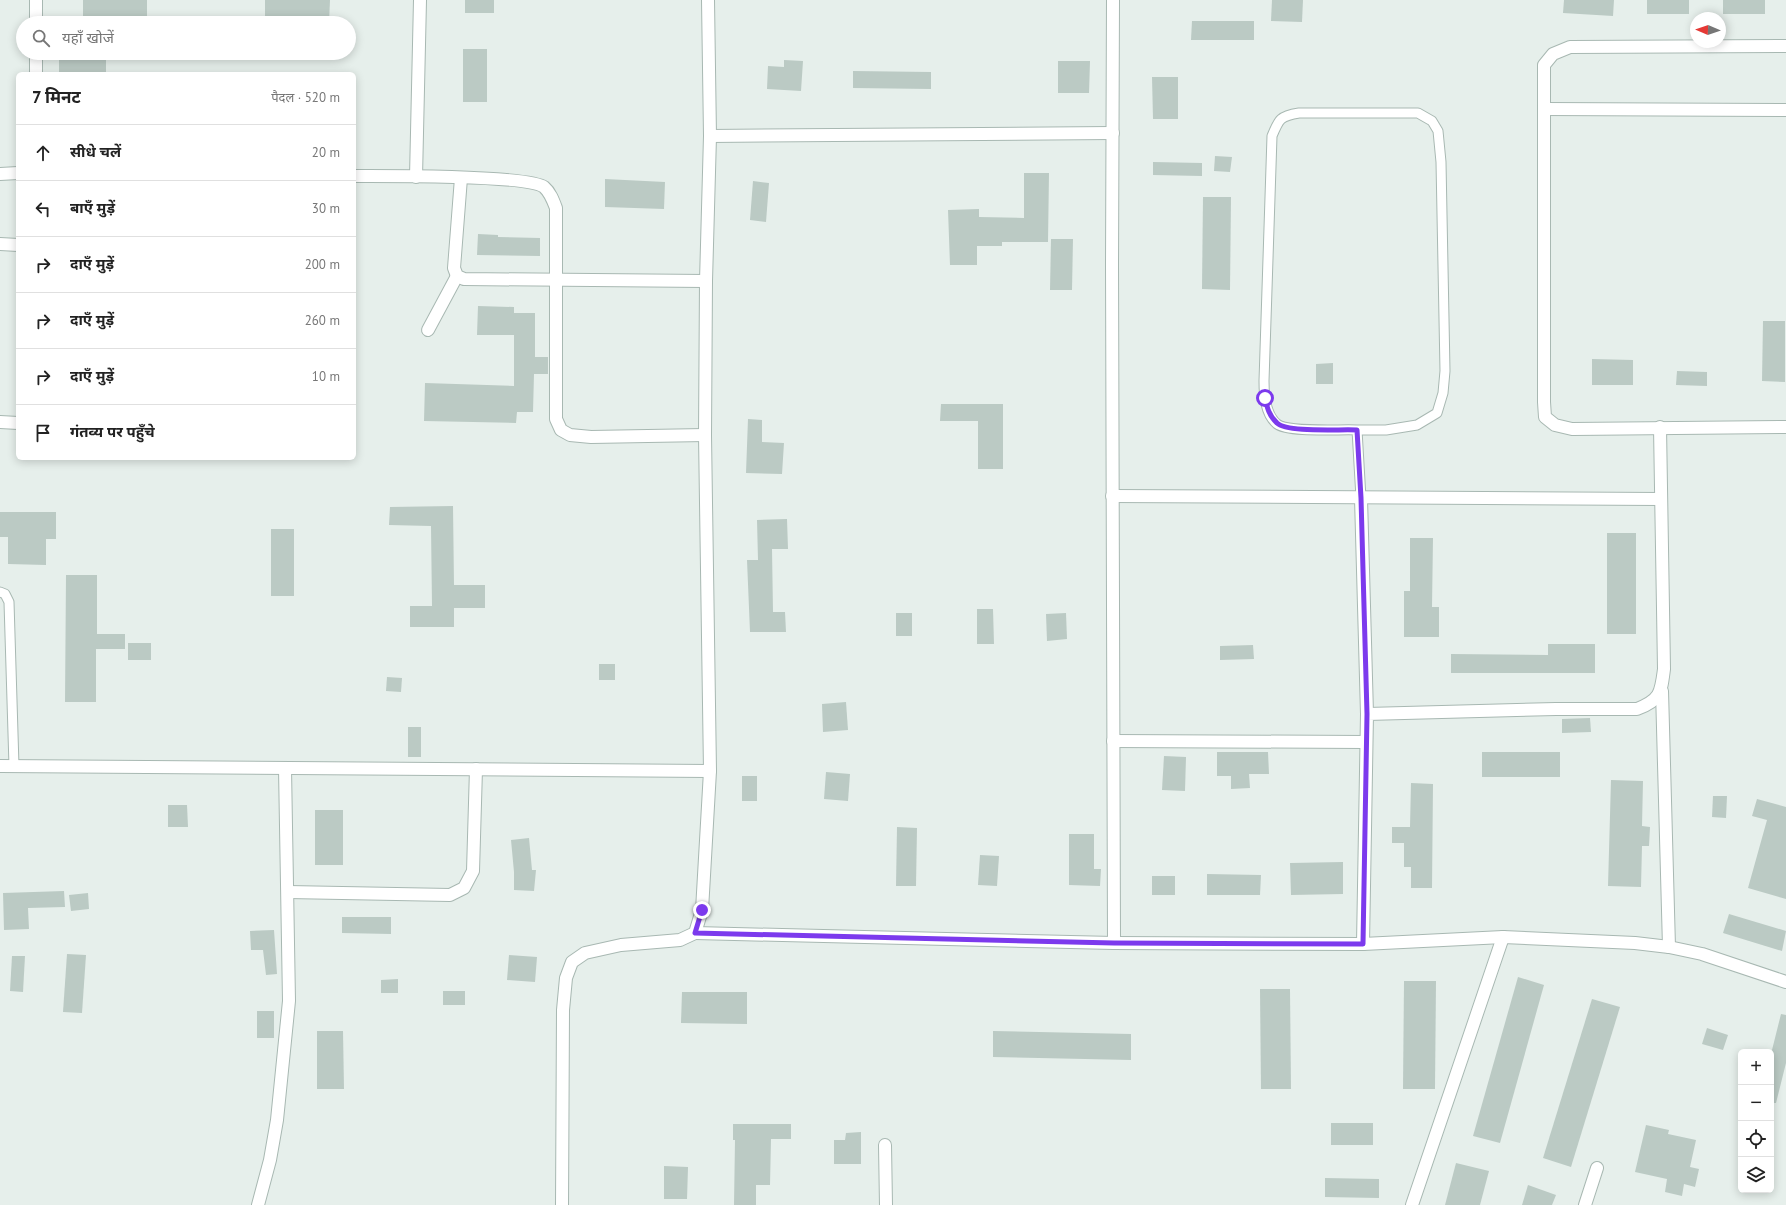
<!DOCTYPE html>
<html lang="hi">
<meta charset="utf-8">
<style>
body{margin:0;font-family:"PT Sans","Noto Sans Devanagari",sans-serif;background:#f6f6f6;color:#222}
.controls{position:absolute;right:12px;bottom:12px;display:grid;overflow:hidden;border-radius:6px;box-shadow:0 2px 10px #0003}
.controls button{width:36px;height:36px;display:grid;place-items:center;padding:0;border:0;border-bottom:1px solid #e0e0e0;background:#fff;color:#222;font:20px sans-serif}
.compass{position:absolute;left:1690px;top:12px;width:36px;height:36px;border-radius:50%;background:#fff;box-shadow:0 2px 10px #0003;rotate:272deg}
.stop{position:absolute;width:12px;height:12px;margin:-9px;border:3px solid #7c3aed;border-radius:50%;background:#fff}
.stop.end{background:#7c3aed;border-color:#fff;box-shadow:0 1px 4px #0008}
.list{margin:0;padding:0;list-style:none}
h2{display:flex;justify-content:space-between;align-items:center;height:52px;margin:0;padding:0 16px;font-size:17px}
h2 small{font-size:13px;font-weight:400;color:#767676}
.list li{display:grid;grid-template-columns:26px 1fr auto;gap:12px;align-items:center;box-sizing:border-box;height:56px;padding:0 16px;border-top:1px solid #e0e0e0}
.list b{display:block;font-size:15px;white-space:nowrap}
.list em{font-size:13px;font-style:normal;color:#767676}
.icon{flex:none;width:22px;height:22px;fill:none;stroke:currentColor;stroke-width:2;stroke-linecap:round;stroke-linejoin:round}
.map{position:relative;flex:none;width:1786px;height:1205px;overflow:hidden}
.search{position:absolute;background:#fff;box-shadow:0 2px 10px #0003;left:16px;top:16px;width:340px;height:44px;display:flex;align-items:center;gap:10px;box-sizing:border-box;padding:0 14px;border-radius:22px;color:#767676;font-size:15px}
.panel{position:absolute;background:#fff;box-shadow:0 2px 10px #0003;left:16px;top:72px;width:340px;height:388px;border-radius:6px}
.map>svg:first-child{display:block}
.building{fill:#bbcac4}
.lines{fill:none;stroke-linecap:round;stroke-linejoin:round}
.service-casing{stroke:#a8b8b2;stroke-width:11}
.minor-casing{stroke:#a8b8b2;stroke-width:14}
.tertiary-casing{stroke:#a8b8b2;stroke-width:14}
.service{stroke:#fff;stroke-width:9}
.minor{stroke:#fff;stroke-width:12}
.tertiary{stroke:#fff;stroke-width:12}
.route{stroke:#7c3aed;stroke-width:5}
</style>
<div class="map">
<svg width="1786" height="1205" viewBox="0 0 1786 1205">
<rect width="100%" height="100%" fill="#e6efeb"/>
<!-- building -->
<g class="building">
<path d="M83,0H147V22L83,23Z"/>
<path d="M265,0H330L329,23H265Z"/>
<rect x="465" y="0" width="29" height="13"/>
<path d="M1272,0H1303L1302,22L1271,21Z"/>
<path d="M1564,0H1614L1613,16L1563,13Z"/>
<rect x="1647" y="0" width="42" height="14"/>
<rect x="1723" y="0" width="42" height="14"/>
<path d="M1192,21H1254V40H1191Z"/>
<rect x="463" y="49" width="24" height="53"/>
<rect x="59" y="53" width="47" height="21"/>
<path d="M784,60L803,61L801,91L767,89L768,66L784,67Z"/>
<path d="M1058,61H1090L1089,93H1058Z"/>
<path d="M853,71L931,72V89L853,88Z"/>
<path d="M1152,77H1178V119H1153Z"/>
<path d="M1215,156L1232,157L1230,172L1214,171Z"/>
<path d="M1153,162L1202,163V176L1153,175Z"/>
<path d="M1024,173H1049L1048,242H1002V246H977V265H950L948,210L979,209V217L1024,218Z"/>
<path d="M605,179L665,182L664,209L605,207Z"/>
<path d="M753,181L769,183L766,222L750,220Z"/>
<path d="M1203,197H1231L1230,290L1202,289Z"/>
<path d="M478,234L498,235V237L540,238V256L477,255Z"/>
<path d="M1051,239H1073L1072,290H1050Z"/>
<path d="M478,306L514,307V313H535V357H548V374H534L533,412H517L516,423L424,421L425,383L514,386V335H477Z"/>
<path d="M1763,321H1785V382L1762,381Z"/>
<path d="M1592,359L1633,360V385H1592Z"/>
<path d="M1333,363V384H1316V364Z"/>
<path d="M1677,371L1707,372V386L1676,385Z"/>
<path d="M941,404H1003V469H978V421H940Z"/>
<path d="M748,419L762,420V442L784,443L782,474L746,473Z"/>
<path d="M453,506L454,585H485V608H454V627H410V606H432L431,526L389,525L390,507Z"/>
<path d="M0,512H56V539H46V565L8,564V537H0Z"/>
<path d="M787,519L788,549H772L773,612H785L786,632H750L747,560H758L757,520Z"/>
<rect x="271" y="529" width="23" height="67"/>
<rect x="1607" y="533" width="29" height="101"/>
<path d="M1410,538H1433L1432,607H1439V637H1404V591H1410Z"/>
<path d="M66,575H97V634H125V649H96V702H65Z"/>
<path d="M977,609H993L994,644H977Z"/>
<rect x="896" y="613" width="16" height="23"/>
<path d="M1066,613L1067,639L1047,641L1046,614Z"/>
<rect x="128" y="643" width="23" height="17"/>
<path d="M1548,644H1595V673H1451V654L1548,655Z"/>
<path d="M1253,645L1254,659L1220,660V646Z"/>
<rect x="599" y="664" width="16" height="16"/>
<path d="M387,677L402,678L401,692L386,691Z"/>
<path d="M846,702L848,730L823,732L822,704Z"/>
<path d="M1590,718L1591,732L1562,733V719Z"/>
<rect x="408" y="727" width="13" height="30"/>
<path d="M1217,752H1268L1269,774H1249L1250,788L1231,789V776H1217Z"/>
<rect x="1482" y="752" width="78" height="25"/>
<path d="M1164,756L1186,757L1185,791L1162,790Z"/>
<path d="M826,772L850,774L848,801L824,799Z"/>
<rect x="742" y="776" width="15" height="25"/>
<path d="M1611,780L1643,781L1642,826L1650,827L1649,846H1642L1641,887L1608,886Z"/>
<path d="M1411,783L1433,784L1432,888H1411V867H1404V843H1392V827H1410Z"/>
<path d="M1713,796H1727L1726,818L1712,817Z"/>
<path d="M1757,799L1786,807V899L1748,888L1767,820L1752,816Z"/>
<path d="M168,805H187L188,827H168Z"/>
<rect x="315" y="810" width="28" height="55"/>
<path d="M897,827L917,828L916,886H896Z"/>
<path d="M1069,834H1094V869H1101L1100,886L1069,885Z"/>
<path d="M529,838L532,870H536L534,891L514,890V872L511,840Z"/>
<path d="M980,855L999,856L997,886L978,885Z"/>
<path d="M1343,862V894L1291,895L1290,863Z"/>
<path d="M1207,874L1261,875L1260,895H1207Z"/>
<rect x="1152" y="876" width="23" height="19"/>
<path d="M64,891L65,907L28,908L29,929L4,930L3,893Z"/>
<path d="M88,893L89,909L71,911L69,895Z"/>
<path d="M1729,914L1786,931L1782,951L1723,933Z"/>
<path d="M342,917H391V934L342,933Z"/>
<path d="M274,930L277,974L266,975L263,950H251L250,931Z"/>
<path d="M67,954L86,955L82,1013L63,1012Z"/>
<path d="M509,955L537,957L535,982L507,980Z"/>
<path d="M12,956H25L23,992L10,991Z"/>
<path d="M1518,977L1544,985L1500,1143L1473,1136Z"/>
<path d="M398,979V993H381V980Z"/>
<path d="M1404,981H1436L1435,1089H1403Z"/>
<path d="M1260,989H1290L1291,1089H1261Z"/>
<rect x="443" y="991" width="22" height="14"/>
<path d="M682,992H747V1024L681,1023Z"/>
<path d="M1592,999L1620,1007L1571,1167L1543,1158Z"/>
<rect x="257" y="1011" width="17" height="27"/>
<path d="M1781,1014L1786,1015V1063L1776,1103H1771V1054Z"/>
<path d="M1707,1028L1728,1035L1723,1050L1702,1044Z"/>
<path d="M317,1031H343L344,1089H317Z"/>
<path d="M993,1031L1131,1034V1060L993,1057Z"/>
<rect x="1331" y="1123" width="42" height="22"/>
<path d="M733,1124H791V1139H771L770,1185H756V1205H734L735,1140H733Z"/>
<path d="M1646,1125L1669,1130L1668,1134L1696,1140L1690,1167L1699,1169L1695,1187L1684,1184L1682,1196L1665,1192L1667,1179L1635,1172Z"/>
<path d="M861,1132V1164H834V1140H845L846,1133Z"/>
<path d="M1456,1163L1489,1171L1480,1205H1445Z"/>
<path d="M664,1166L688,1167L687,1199H664Z"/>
<path d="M1325,1178L1379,1179V1198L1325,1197Z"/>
<path d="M1528,1185L1556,1195L1552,1205H1522Z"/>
</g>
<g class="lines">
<defs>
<g id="service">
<path d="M1357,430C1341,429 1289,433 1277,424C1265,414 1264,395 1264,381L1272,136C1279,119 1280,116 1299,113H1418L1432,121L1438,131L1441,162L1445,371L1443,393L1437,413L1417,425L1386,430H1357L1361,498"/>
<path d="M0,592L5,594L9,602L14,766"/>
</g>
<g id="minor">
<path d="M36,0V23"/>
<path d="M1113,0L1112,265L1114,943"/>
<path d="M1786,46L1570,47L1553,54L1544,65V402L1545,417L1555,425L1572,429L1786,427"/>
<path d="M36,53V74"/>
<path d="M1544,109L1786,110"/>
<path d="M710,136L1113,133"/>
<path d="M0,174L18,173"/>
<path d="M354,176C383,176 528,175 544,187C550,192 553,200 556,208V419L561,430L570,435L591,437L705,435"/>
<path d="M416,177L420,0"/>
<path d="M461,178L454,268L457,276L464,279L706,281"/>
<path d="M0,244L18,245"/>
<path d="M428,330L457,276"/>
<path d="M0,422L18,423"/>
<path d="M1112,496L1661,499"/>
<path d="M1361,498L1367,714"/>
<path d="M1662,691L1669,947"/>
<path d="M1113,741L1366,742"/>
<path d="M0,766L710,771"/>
<path d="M288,892L450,895L464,888L473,871L476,769"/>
<path d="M695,933L1114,943L1363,944L1503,937L1635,943L1669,947L1702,954L1786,982"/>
<path d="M1363,944L1367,714L1556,709H1637C1661,700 1661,692 1664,669L1660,427"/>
<path d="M885,1145L886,1205"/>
<path d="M258,1205L270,1160L277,1120L289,1001L285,768"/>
<path d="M1412,1205L1503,937"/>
<path d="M1585,1205L1597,1168"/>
</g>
<path id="tertiary" d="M562,1205L563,1010L566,978L572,962L585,953L621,945L680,940L695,933L702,910L710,771L705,435L706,281L710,136L708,0"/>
</defs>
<!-- service casing -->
<use href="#service" class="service-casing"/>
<!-- minor casing -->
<use href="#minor" class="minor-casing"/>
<!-- tertiary casing -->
<use href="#tertiary" class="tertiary-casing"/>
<!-- service -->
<use href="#service" class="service"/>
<!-- minor -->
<use href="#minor" class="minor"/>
<!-- tertiary -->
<use href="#tertiary" class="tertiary"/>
</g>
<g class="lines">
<!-- route -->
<path class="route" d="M702,910L695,933L1114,943L1363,944L1367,714L1361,498L1357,430C1341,429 1287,433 1277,423C1269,416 1267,407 1265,398"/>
</g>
</svg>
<div class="controls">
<button>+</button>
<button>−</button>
<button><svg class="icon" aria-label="locate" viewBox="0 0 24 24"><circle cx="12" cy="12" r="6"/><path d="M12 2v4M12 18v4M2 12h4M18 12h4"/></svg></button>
<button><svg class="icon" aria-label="layers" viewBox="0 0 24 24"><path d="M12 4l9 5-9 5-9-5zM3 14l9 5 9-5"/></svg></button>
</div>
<svg class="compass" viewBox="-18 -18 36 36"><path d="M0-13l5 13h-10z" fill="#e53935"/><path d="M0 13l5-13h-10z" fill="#767676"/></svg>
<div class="stop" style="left:1265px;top:398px"></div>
<div class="stop end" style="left:702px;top:910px"></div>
<div class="search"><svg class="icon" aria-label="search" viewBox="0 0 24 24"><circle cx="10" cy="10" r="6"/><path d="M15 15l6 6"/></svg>यहाँ खोजें</div>
<section class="panel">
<h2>7 मिनट<small>पैदल · 520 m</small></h2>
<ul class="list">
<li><svg class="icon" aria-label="ahead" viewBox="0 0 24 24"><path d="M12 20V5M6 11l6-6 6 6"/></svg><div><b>सीधे चलें</b></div><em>20 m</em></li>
<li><svg class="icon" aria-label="left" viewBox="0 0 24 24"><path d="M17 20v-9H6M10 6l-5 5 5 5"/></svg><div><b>बाएँ मुड़ें</b></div><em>30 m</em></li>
<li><svg class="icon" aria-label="right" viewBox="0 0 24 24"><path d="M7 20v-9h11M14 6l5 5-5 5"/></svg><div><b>दाएँ मुड़ें</b></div><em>200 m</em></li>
<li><svg class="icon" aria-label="right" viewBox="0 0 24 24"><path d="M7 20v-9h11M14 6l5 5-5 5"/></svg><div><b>दाएँ मुड़ें</b></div><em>260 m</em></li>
<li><svg class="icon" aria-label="right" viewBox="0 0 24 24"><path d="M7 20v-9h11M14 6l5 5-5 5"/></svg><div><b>दाएँ मुड़ें</b></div><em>10 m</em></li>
<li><svg class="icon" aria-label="arrive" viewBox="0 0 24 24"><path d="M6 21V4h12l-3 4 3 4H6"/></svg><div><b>गंतव्य पर पहुँचे</b></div></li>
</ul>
</section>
</div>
